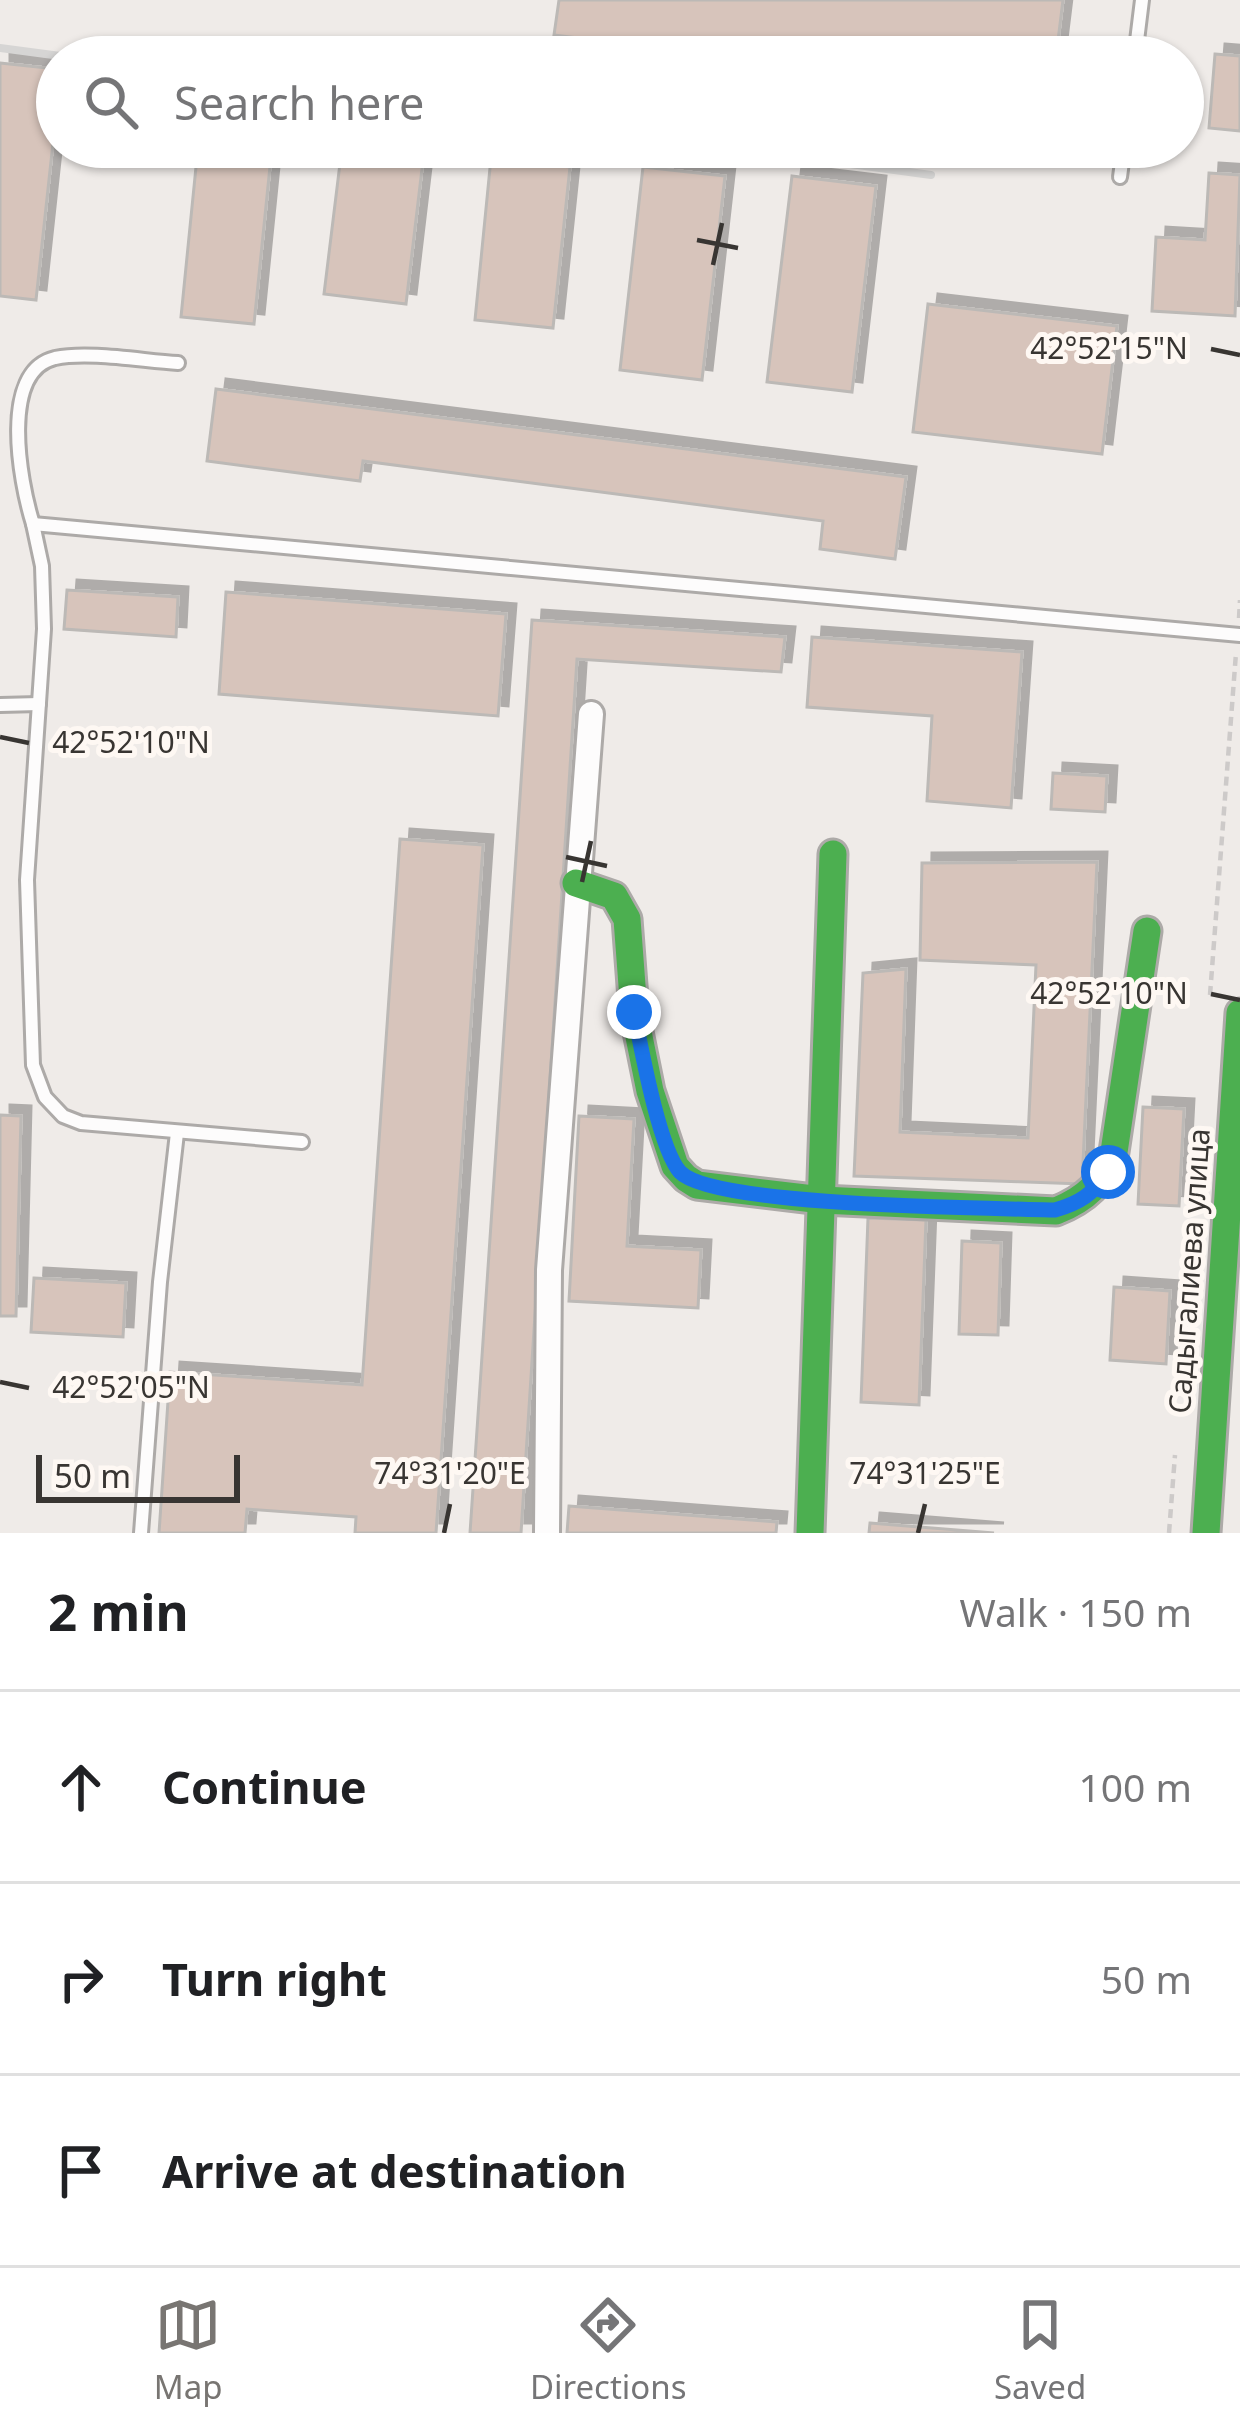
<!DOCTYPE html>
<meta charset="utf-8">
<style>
body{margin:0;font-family:"Noto Sans",sans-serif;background:#f6f6f6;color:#202124}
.scale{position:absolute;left:36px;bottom:30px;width:204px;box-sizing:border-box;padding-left:12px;border:6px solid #383532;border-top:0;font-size:33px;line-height:42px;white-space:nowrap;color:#383532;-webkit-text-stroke:9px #fef8f3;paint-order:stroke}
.stop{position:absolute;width:36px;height:36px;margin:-27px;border:9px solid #1a73e8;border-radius:50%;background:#fff}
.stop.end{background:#1a73e8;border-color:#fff;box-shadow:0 3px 12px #0008}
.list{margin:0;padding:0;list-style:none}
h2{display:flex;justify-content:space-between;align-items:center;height:156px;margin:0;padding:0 48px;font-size:51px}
h2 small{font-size:39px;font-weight:400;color:#757577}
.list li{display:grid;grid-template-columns:78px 1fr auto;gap:36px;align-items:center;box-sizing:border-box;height:192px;padding:0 48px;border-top:3px solid #e0e0e0}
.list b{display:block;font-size:45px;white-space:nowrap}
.list em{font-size:39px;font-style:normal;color:#757577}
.icon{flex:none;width:66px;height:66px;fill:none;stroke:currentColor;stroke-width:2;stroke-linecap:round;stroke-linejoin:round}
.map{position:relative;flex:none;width:1240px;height:1533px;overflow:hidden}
.search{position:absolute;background:#fff;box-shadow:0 3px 9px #0004;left:36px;right:36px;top:36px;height:132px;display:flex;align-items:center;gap:30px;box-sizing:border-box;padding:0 42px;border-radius:66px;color:#757577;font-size:45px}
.sheet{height:732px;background:#fff}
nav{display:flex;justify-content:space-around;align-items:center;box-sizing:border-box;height:168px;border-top:3px solid #e0e0e0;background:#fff;font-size:33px;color:#757577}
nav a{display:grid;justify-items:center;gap:6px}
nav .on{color:#787572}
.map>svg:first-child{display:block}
.building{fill:#d7c4bb;stroke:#bcb9b6;stroke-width:3;filter:url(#shadow)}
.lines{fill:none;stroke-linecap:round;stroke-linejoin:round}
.lane-casing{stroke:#adaaa8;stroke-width:18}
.street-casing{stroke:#adaaa8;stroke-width:30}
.fast-casing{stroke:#adaaa8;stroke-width:33}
.path{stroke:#cdcac9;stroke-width:4.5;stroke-dasharray:9 6;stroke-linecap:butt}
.lane{stroke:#fdfcfc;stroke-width:12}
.street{stroke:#fdfcfc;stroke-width:24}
.fast{stroke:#4caf50;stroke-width:27}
.rail{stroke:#d6d5d4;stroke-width:8}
.route{stroke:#1a73e8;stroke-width:15}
.ticks{fill:none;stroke:#383532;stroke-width:4.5}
.labels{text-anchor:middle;stroke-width:10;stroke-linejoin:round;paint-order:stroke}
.street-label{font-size:30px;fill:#383532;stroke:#fef8f3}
.ticks-label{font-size:30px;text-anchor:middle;fill:#383532;stroke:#fef8f3;stroke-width:10;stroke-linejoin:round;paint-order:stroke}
</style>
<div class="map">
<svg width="1240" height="1533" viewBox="0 0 1240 1533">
<defs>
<filter id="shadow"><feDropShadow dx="10" dy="-10" stdDeviation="0" flood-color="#0004"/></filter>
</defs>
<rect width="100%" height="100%" fill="#efebe8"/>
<!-- building -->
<g class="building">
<path d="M559,0H1063L1056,57H730L554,35Z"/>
<path d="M1215,54L1240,56V131L1209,128Z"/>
<path d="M0,63L57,69V106L36,300L0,296Z"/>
<path d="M198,147H272L254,324L181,317Z"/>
<path d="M342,147L424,152L406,304L324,294Z"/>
<path d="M491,158L570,167L553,328L475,320Z"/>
<path d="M643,167L725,176L702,380L620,370Z"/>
<path d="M1209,173L1240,175L1235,316L1152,311L1156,237L1205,240Z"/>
<path d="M792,176L876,186L852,392L767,382Z"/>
<path d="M928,304L1117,326L1102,454L913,432Z"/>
<path d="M216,389L906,477L895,559L820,549L823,521L363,461L360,481L207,461Z"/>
<path d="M67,590L178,597L176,637L64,629Z"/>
<path d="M226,592L506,614L498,716L219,694Z"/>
<path d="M532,620L785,637L781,672L577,659L521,1533H470Z"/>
<path d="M812,637L1022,652L1011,808L927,801L932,716L807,707Z"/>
<path d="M1053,773L1107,776L1105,812L1051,809Z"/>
<path d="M400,839L483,845L436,1533H355L356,1517L247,1509L245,1533H159L170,1372L362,1385Z"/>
<path d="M1097,862L1082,1184L854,1176L863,973L906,969L900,1132L1028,1138L1036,965L920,960L922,863Z"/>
<path d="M1143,1107L1184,1109L1179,1206L1138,1204Z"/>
<path d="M0,1115L21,1116L16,1316H0Z"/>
<path d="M579,1116L634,1119L627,1246L701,1250L698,1308L569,1301Z"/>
<path d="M868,1218L926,1220L919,1405L861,1402Z"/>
<path d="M962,1241L1001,1243L998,1335L959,1334Z"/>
<path d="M34,1278L126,1283L123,1337L31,1332Z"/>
<path d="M1114,1287L1170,1291L1166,1364L1110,1360Z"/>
<path d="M569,1506L777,1522L776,1533H567Z"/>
<path d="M870,1523L994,1533H869Z"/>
</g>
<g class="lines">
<defs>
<g id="lane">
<path d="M1135,57L1142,0"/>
<path d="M1120,177L1124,147"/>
<path d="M33,524C19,479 0,371 55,358C89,351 143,361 178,363"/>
<path d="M0,705L39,704"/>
<path d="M302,1142L81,1123L63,1116L45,1097L33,1065L27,880L44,629L42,566L33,524L1240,635"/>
<path d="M141,1533L160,1282L177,1133"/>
</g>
<path id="street" d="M547,1533L549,1270L591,714"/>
<g id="fast">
<path d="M576,883L614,896L627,919L634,1012L650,1091L675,1166L686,1178L697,1185L822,1200L1056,1211C1086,1199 1103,1183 1114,1152L1147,931"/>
<path d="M810,1533L833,854"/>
<path d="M1206,1533L1240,1013"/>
</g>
</defs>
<!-- lane casing -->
<use href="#lane" class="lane-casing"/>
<!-- street casing -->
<use href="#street" class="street-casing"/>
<!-- fast casing -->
<use href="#fast" class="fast-casing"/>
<!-- path -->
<g class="path">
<path d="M1239,618L1240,600"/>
<path d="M1210,995L1236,653"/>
<path d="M1169,1533L1175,1455"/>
</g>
<!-- lane -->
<use href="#lane" class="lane"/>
<!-- street -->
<use href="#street" class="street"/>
<!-- fast -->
<use href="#fast" class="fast"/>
<!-- rail -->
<g class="rail">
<path d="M0,48L68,57"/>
<path d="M725,147L931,175"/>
</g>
</g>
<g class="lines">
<!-- route -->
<path class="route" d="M634,1012C641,1047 659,1148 680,1172C713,1207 994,1208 1055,1210C1080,1203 1093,1194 1108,1172"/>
</g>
<!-- ticks -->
<path class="ticks" d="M697,240L738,248M713,265L722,223M1211,349L1240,355M0,737L29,743M566,857L607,866M582,882L591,841M1211,994L1240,1000M0,1382L29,1388M444,1533L450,1504M918,1533L925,1504"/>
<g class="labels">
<!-- street labels -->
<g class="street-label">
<text transform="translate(1190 1271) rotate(-86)" y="10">Садыгалиева улица</text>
</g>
</g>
<g class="ticks-label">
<text x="1109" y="359">42°52'15"N</text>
<text x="131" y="753">42°52'10"N</text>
<text x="1109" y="1004">42°52'10"N</text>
<text x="131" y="1398">42°52'05"N</text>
<text x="450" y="1484">74°31'20"E</text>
<text x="925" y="1484">74°31'25"E</text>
</g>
</svg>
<div class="scale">50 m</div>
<div class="stop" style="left:1108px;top:1172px"></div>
<div class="stop end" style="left:634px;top:1012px"></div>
<div class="search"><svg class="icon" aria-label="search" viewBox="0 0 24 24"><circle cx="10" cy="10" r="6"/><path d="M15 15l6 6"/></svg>Search here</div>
</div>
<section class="sheet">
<h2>2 min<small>Walk · 150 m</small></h2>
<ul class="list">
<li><svg class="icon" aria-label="ahead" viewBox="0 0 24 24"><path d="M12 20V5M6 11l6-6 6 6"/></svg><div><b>Continue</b></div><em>100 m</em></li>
<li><svg class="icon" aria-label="right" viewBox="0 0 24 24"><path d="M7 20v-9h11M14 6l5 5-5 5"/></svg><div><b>Turn right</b></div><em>50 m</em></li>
<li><svg class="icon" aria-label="arrive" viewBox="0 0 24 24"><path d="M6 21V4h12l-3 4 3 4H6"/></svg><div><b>Arrive at destination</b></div></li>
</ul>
</section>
<nav>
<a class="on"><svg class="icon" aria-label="map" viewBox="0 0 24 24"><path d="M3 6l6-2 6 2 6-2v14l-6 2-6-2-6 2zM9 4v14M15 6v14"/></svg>Map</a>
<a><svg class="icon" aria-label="directions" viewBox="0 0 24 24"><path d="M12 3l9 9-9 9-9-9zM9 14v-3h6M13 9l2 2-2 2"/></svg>Directions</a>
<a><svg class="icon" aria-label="saved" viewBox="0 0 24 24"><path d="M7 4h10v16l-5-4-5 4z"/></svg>Saved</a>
</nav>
